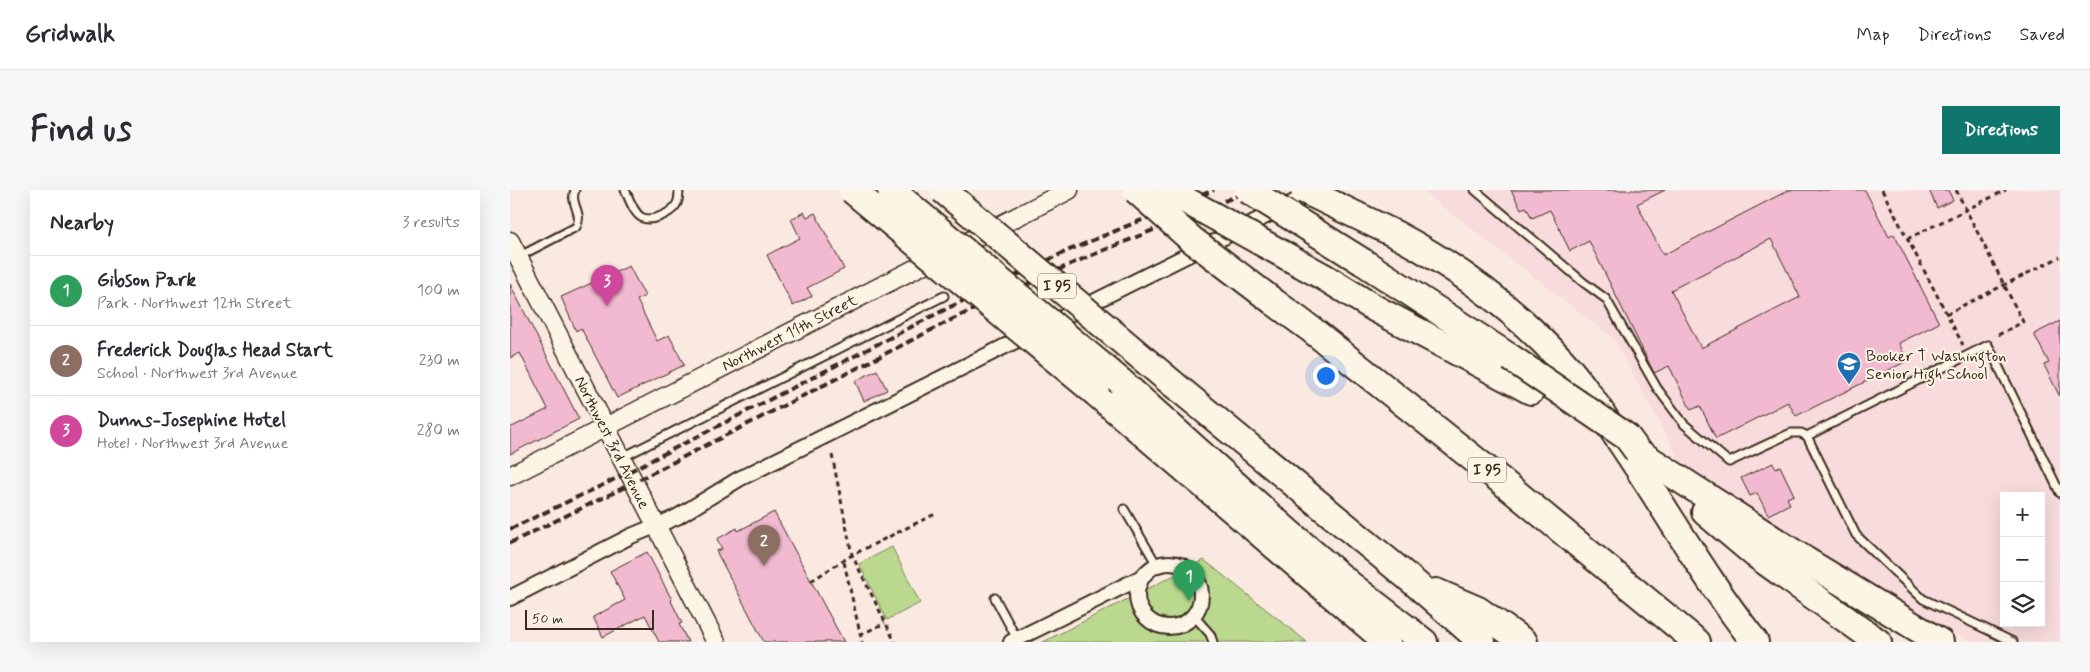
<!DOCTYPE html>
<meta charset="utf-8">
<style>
body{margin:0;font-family:Mynerve,sans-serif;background:#f7f7f7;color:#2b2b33}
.controls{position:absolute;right:15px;bottom:15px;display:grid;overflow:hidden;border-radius:0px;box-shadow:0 5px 20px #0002}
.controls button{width:45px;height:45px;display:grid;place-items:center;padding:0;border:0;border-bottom:1px solid #e1e1e2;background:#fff;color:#2b2b33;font:25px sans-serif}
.scale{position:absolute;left:15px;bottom:12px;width:129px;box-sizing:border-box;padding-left:5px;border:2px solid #3b2a1e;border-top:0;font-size:14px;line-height:18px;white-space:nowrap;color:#3b2a1e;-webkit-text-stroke:4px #fcf5e5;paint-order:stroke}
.you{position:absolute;left:815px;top:185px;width:18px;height:18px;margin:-12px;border:4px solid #fff;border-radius:50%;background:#1a73e8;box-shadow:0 0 0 8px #1a73e833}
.badge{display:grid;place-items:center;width:32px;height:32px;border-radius:50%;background:#0f766e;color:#fff;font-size:16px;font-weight:700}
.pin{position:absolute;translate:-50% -41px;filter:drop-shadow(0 1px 2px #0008)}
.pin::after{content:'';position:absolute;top:26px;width:18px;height:15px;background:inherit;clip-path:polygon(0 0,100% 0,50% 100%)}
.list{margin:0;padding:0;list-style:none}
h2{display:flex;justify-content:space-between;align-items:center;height:65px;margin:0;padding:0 20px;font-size:21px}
h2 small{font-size:16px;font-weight:400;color:#7c7c81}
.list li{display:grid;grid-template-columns:32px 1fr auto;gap:15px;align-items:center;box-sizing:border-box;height:70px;padding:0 20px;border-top:1px solid #e1e1e2}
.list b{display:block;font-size:19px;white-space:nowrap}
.list p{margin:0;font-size:16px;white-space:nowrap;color:#7c7c81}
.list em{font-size:16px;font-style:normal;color:#7c7c81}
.icon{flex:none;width:28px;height:28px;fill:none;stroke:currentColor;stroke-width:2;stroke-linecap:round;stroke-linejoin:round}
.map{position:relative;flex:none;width:1550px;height:452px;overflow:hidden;border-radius:0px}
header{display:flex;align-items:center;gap:30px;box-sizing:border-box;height:70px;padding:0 25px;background:#fff;border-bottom:1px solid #e1e1e2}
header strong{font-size:24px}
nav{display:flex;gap:28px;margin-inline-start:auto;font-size:18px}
.intro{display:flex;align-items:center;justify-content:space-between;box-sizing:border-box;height:120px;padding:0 30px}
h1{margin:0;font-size:35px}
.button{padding:12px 22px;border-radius:0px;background:#0f766e;color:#fff;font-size:18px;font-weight:700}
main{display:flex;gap:30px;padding:0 30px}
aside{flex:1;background:#fff;border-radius:0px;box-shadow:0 5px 20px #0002}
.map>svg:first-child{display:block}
.built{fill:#f8dbdc;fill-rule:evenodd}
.green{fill:#bbd88f;stroke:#7b8156}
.building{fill:#f2bad0;stroke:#3b2a1e;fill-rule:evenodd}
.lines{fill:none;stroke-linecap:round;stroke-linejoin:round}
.service-casing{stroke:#3b2a1e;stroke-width:11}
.minor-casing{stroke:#3b2a1e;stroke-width:18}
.tertiary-casing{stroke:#3b2a1e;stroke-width:21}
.motorway-casing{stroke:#3b2a1e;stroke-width:30}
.path{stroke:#3b2a1e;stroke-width:3;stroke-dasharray:5 4;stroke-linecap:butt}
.service{stroke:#fcf5e5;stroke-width:7}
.minor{stroke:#fcf5e5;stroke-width:14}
.tertiary{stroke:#fcf5e5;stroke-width:18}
.motorway{stroke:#fcf5e5;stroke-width:26}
.rail{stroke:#3b2a1e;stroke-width:4;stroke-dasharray:8 4;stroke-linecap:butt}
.motorway-bridge-casing{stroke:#3b2a1e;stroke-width:30;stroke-linecap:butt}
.motorway-bridge{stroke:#fcf5e5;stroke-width:26}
.labels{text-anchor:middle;stroke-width:4;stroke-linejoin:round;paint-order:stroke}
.shield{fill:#fcf5e5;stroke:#75675a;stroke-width:1}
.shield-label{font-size:15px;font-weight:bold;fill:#3b2a1e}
.street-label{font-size:16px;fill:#3b2a1e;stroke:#fcf5e5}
.poi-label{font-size:16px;fill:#3b2a1e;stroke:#fcf5e5;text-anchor:start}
</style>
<header>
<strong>Gridwalk</strong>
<nav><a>Map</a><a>Directions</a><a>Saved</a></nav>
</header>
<div class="intro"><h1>Find us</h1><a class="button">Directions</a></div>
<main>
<aside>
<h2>Nearby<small>3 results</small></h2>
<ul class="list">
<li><span class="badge" style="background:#2e9e5b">1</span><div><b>Gibson Park</b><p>Park · Northwest 12th Street</p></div><em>100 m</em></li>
<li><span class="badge" style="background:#8d6e63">2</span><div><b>Frederick Douglas Head Start</b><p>School · Northwest 3rd Avenue</p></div><em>230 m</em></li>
<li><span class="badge" style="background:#d1479c">3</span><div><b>Dunns-Josephine Hotel</b><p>Hotel · Northwest 3rd Avenue</p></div><em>280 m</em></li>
</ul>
</aside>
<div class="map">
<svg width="1550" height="452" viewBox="0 0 1550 452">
<rect width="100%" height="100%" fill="#fae9e1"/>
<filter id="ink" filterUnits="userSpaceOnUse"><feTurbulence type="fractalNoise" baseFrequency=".02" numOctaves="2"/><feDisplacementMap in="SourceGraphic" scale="10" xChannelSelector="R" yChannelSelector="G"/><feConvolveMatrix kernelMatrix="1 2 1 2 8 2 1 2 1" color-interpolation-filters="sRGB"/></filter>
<g filter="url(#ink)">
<!-- built -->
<path class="built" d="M915,0H1550V452H1464L1422,433L1307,362L1170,271L1104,149L917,4ZM1494,306H1531V433H1494Z"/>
<!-- green -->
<g class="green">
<path d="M382,357L410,413L377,430L349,374Z"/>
<path d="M694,370L797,452H533Z"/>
</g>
<!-- building -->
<g class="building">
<path d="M1001,0H1155L1127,14L1153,65L1279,0H1355L1379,47L1384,44L1429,133L1389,153L1397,171L1286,226L1278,212L1206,249L1190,216L1181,220L1159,176L1144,183L1079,51L1060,61L1040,20L1022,28L1016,17L1011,19ZM1261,49L1290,107L1191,158L1161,100Z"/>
<path d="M1419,0H1438L1443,10L1427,18Z"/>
<path d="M294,22L297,27L305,23L334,79L297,98L302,106L283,116L257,65L290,48L281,29Z"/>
<path d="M119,76L135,106L127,110L147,151L159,145L174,175L107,208L71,138L66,141L51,107Z"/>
<path d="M0,94L69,229L0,264V238L38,219L10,163L0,168Z"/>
<path d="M1550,131V207L1534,175L1539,173L1524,144Z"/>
<path d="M367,180L377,200L354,211L345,191Z"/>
<path d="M1263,273L1266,278L1270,276L1284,305L1277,308L1280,314L1258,325L1247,303L1240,306L1231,288Z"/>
<path d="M264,322L301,391L334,452H254L206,361L212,359L207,349L227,338L228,341Z"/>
<path d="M137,362L162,410L161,411L172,433L169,434L178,452H149L135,425L93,447L83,427L115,410L100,381Z"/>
</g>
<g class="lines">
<defs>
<g id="service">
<path d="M115,0C119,8 123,22 131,27C140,33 160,24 166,15C169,11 169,5 169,0"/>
<path d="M965,0L1073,92L1096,109L1147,198L1174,234L1219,272L1281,243H1291L1297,246L1346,345L1413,409L1503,452"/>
<path d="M8,67L66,37C74,23 59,14 65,0"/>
<path d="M1297,246L1478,155L1550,303"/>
<path d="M111,268L434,106"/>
<path d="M614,319L647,375"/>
<path d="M485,408L507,449"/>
<path d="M684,426L700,444L703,452"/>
</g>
<g id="minor">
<circle cx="659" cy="405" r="32"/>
<path d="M0,408L121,346L167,327L229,289L802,3"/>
<path d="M501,452L632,387"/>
</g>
<g id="tertiary">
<path d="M0,51L206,452"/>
<path d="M0,286L559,0"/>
</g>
<g id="motorway">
<path d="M887,45C949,78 1005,120 1052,171C1074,195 1092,224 1110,251C1155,317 1195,389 1245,452"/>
<path d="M853,72L1001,168"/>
<path d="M814,87L866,119L1021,201"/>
<path d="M764,112L802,140L989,289L1187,452"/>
<path d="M610,191L778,342L838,393L914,452"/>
<path d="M662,193L906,394L972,452"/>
<path d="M586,203L877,452"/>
<path d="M1128,262L1295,370L1430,452"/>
<path d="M1195,322L1246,365L1368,452"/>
<path d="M926,402L968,420L1014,452"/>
</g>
</defs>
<!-- service casing -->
<use href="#service" class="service-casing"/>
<!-- minor casing -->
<use href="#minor" class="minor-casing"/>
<!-- tertiary casing -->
<use href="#tertiary" class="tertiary-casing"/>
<!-- motorway casing -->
<use href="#motorway" class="motorway-casing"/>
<!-- path -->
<g class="path">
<path d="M1372,0L1453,155"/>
<path d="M1446,0L1513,132L1486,146"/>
<path d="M1397,49L1496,0"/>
<path d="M1436,124L1550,67"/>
<path d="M322,265L342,365L385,452"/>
<path d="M334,372L352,452"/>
<path d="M301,391L342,365L425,324"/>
<path d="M350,445L375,433"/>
</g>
<!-- service -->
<use href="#service" class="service"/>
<!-- minor -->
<use href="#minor" class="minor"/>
<!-- tertiary -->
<use href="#tertiary" class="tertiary"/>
<!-- motorway -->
<use href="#motorway" class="motorway"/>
<!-- rail -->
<g class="rail">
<path d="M0,339L97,293L438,118L557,61L704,0"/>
<path d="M0,353L103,303L443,129L563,73L741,0"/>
</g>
<defs>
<g id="motorway-bridge">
<path d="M342,0L586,203"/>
<path d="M381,0L610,191"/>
<path d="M433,0L662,193"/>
<path d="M626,0L681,49L764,112"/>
<path d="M657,0L814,87"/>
<path d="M738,0L853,72"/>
<path d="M794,0L887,45"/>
<path d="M1001,168L1117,247L1128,262"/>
</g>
</defs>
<!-- motorway-bridge casing -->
<use href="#motorway-bridge" class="motorway-bridge-casing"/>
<!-- motorway-bridge -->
<use href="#motorway-bridge" class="motorway-bridge"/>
</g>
</g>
<!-- icons -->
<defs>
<symbol id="school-pin" viewBox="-11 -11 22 30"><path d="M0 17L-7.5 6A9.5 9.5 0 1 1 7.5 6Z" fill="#1f6fb2" stroke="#fcf5e5"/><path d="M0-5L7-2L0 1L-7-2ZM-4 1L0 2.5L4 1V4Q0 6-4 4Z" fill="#fff"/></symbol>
</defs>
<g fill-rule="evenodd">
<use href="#school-pin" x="1325" y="160" width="28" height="38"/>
</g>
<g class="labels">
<!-- shield labels -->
<g class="shield">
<rect x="528" y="83.5" width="38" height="25" rx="4"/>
<rect x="958" y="267.5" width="38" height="25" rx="4"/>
</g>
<g class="shield-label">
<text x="547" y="101">I 95</text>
<text x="977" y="285">I 95</text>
</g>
<!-- street labels -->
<g class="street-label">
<text transform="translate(279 142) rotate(-27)" y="6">Northwest 11th Street</text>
<text transform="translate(103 252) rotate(63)" y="6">Northwest 3rd Avenue</text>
</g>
<!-- poi labels -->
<g class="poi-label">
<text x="1356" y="171">Booker T Washington<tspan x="1356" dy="18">Senior High School</tspan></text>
</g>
</g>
</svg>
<div class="controls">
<button>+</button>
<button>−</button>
<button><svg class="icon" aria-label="layers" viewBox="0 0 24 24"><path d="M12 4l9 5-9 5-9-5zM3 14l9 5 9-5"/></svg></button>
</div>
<div class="scale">50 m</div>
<div class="you"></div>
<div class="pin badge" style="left:679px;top:411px;background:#2e9e5b">1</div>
<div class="pin badge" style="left:254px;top:376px;background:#8d6e63">2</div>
<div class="pin badge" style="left:97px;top:116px;background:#d1479c">3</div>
</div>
</main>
